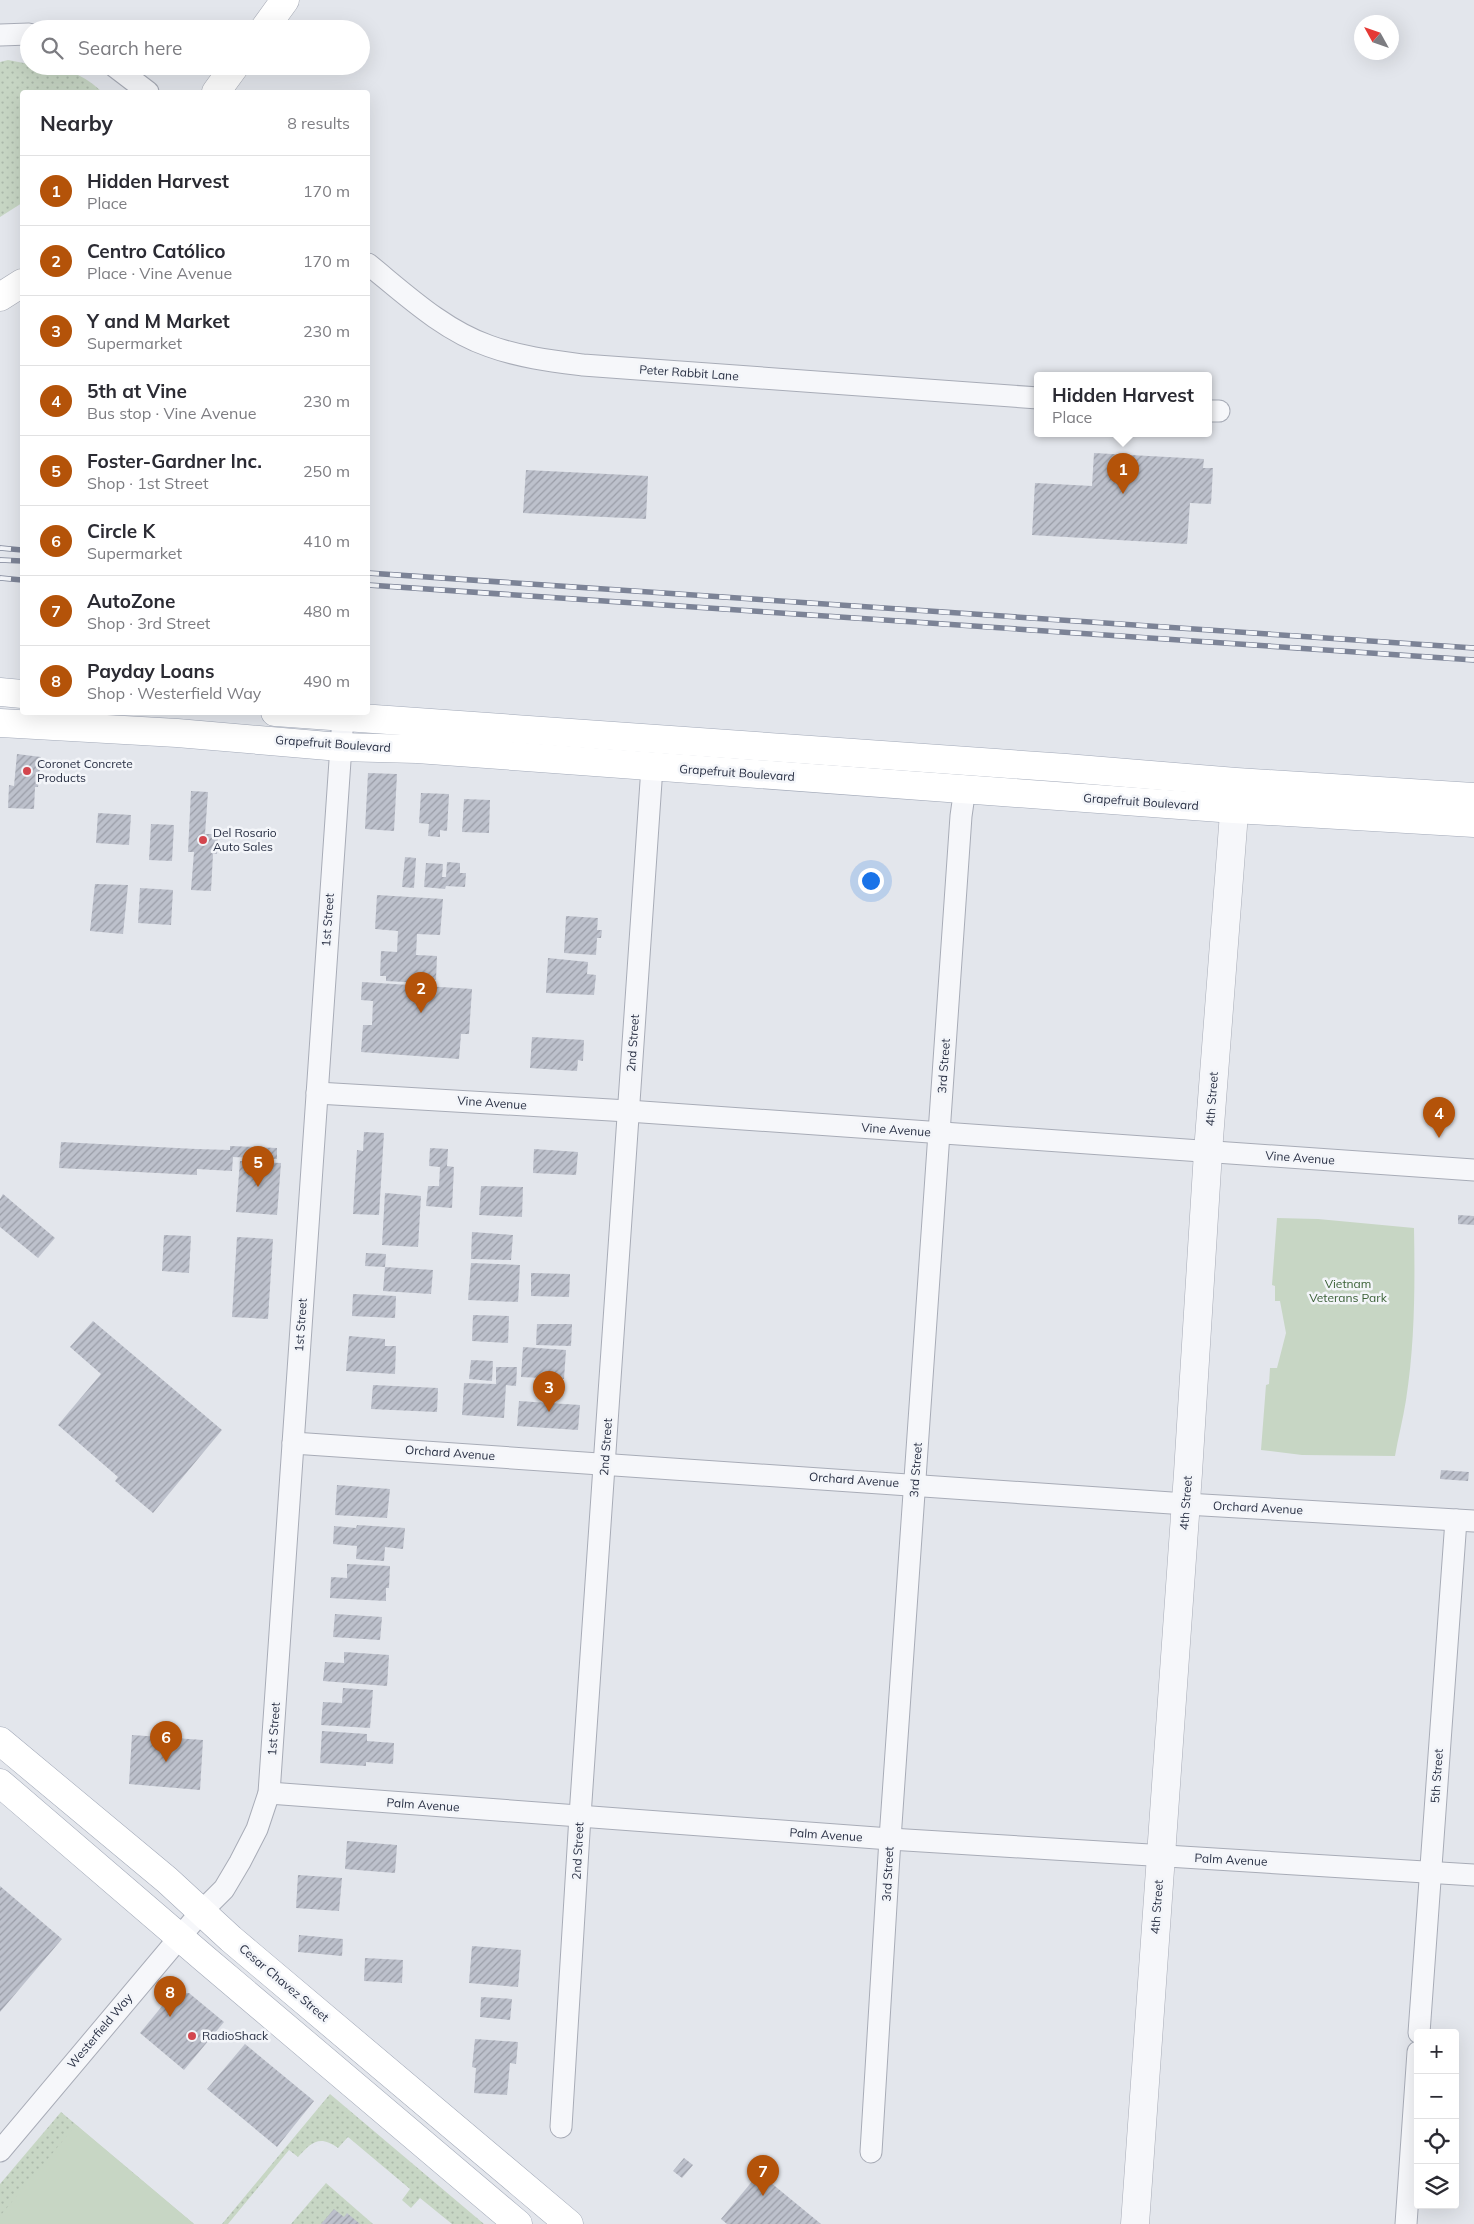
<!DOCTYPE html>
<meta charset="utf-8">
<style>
body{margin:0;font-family:Mulish,sans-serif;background:#f7f7f7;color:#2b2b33}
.controls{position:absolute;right:15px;bottom:15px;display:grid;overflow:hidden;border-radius:5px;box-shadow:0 5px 20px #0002}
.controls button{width:45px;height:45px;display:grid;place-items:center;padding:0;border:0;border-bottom:1px solid #e1e1e2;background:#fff;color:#2b2b33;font:25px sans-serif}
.compass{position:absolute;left:1354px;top:15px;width:45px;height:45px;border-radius:50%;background:#fff;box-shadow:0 5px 20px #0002;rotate:310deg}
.you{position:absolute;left:870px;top:880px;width:18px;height:18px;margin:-12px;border:4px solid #fff;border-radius:50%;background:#1a73e8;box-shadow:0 0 0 8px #1a73e833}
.badge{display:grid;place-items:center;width:32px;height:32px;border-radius:50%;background:#b45309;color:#fff;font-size:16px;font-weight:700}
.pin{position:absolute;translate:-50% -41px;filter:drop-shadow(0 1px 2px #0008)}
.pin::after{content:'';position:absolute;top:26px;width:18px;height:15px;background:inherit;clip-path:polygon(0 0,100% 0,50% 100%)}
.popup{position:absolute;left:1034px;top:372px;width:178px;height:65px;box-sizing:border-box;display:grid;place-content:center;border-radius:5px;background:#fff;filter:drop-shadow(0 1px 4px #0005);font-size:16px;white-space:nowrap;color:#7c7c81}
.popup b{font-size:19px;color:#2b2b33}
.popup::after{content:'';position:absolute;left:50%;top:100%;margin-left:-10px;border:10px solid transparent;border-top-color:#fff}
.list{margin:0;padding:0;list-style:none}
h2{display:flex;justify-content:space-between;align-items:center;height:65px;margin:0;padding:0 20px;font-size:21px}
h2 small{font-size:16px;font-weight:400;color:#7c7c81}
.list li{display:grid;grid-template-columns:32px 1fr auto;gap:15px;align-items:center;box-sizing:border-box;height:70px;padding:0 20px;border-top:1px solid #e1e1e2}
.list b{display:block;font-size:19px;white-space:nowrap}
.list p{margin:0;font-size:16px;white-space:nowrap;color:#7c7c81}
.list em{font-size:16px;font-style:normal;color:#7c7c81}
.icon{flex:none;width:28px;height:28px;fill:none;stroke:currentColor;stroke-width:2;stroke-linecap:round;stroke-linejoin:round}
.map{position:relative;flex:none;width:1474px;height:2224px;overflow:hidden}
.search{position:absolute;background:#fff;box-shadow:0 5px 20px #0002;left:20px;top:20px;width:350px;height:55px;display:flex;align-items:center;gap:12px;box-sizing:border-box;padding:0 18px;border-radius:28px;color:#7c7c81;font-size:19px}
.panel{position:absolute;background:#fff;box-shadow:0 5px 20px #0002;left:20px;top:90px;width:350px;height:625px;border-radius:5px}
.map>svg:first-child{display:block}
.grass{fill:url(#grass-dots)}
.park{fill:#c7d6c4}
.building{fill:url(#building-hatch)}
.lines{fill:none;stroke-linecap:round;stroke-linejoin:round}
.minor-casing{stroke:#a8acb7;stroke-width:23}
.tertiary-casing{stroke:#a8acb7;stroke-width:29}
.secondary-casing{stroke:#a8acb7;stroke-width:29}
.primary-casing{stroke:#a2a9b8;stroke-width:29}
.minor{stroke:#f6f7fa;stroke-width:21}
.tertiary{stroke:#f6f7fa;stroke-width:28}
.secondary{stroke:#fff;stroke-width:28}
.primary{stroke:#fff;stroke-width:28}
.rail-casing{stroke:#7c8396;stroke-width:5.5}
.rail{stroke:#f3f5f9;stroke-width:4;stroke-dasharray:11;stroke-linecap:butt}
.poi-dot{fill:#d3464e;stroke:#f3f5f9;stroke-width:2}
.labels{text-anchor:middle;stroke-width:5;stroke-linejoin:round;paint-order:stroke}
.street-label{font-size:12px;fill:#2a3145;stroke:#f3f5f9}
.poi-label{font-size:12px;fill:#2a3145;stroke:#f3f5f9;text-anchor:start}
.park-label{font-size:12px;fill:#3b6137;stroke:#f3f5f9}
</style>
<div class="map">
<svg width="1474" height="2224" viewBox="0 0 1474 2224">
<defs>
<pattern id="grass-dots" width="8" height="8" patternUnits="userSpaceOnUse" patternTransform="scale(1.25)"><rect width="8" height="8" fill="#c7d6c4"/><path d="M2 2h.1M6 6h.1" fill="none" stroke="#abb8aa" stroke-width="1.8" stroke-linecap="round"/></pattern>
<pattern id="building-hatch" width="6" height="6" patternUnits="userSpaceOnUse" patternTransform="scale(1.25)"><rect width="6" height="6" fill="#bdc1cc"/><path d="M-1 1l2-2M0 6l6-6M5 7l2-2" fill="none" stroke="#9a9da7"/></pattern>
</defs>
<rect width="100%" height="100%" fill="#e3e6ec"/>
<!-- grass -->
<g class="grass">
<path d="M8,60L29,64V66C59,66 80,71 102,92H22V203L0,217V62Z"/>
<path d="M330,2094L484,2224H452L420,2198L411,2208L402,2200L410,2189L348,2137L338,2148C319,2134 311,2143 298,2157L289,2150L228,2224H222Z"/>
<path d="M61,2112L194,2224H0V2184Z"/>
<path d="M326,2183L373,2224H291Z"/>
</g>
<!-- park -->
<g class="park">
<path d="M1277,1218L1318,1219L1414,1228C1415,1285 1415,1343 1406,1400C1403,1419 1398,1438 1395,1456L1302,1455L1261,1450L1266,1385L1269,1384L1270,1368H1277L1286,1333L1280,1301H1275V1286L1272,1285Z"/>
<path d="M76,2125L194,2224H0V2216Z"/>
</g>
<!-- building -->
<g class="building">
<path d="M1094,453L1204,459L1203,468H1213L1211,504L1190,503L1187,544L1032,535L1035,483L1092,486Z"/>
<path d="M526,470L648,476L646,519L523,513Z"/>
<path d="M17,754L41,757L38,787H35L34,809L8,808L9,785L14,786Z"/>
<path d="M368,773L397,774L394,831L365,829Z"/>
<path d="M191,791L208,792L205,834H218L217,854H213L211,891L191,890L194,852H188Z"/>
<path d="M421,793L449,794L447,831L440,830V837L428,836L429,824L419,823Z"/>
<path d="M464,799L490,800L489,833L462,832Z"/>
<path d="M98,813L131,815L129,845L96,843Z"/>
<path d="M151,824L174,825L172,861L149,860Z"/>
<path d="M405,857L416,858L414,888L402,887Z"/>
<path d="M447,862L460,863V873H466L465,887L446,886L445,889L424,887L426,863L443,864L442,877H446Z"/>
<path d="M95,884L128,885L123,934L90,931Z"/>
<path d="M140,888L173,890L171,925L138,923Z"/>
<path d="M377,895L443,899L440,935L417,934L416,955L437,956L436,980L423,979V983L386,981V976H380L381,951L397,952L398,931L375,929Z"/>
<path d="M566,916L598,918L597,930H602L601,938H597L596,955L564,953Z"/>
<path d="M548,958L588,962L587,974L596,975L594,995L546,993Z"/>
<path d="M362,982L472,989L469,1034H461L459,1059L361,1052L363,1025H372L373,1001L361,1000Z"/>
<path d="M532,1037L584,1040L583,1061L578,1060L577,1071L530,1068Z"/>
<path d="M364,1132L384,1133L379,1215L353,1214L357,1150L363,1151Z"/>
<path d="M61,1142L196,1149L230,1150V1146L277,1148V1159L233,1157L232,1171L197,1169V1175L59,1168Z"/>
<path d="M430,1148L448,1149L447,1166L454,1167L452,1208L426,1206L428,1186H439L440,1167L429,1166Z"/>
<path d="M534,1149L578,1152L576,1175L533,1173Z"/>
<path d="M240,1161L281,1163L277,1215L236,1212Z"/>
<path d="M481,1186L523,1187L522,1217L479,1215Z"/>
<path d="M385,1193L421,1196L418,1247L382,1245Z"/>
<path d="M3,1194L55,1238L38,1258L0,1227V1199Z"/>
<path d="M1458,1215L1474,1216V1225L1458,1224Z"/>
<path d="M472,1232L513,1235L511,1260L471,1259Z"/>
<path d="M164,1235L191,1236L189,1273L162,1271Z"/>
<path d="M237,1237L273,1239L268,1319L232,1317Z"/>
<path d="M366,1253L386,1254L385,1267L433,1270L431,1294L383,1291L385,1267L365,1266Z"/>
<path d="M471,1263L520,1265L518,1302L468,1300Z"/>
<path d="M531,1273L570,1274L569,1297L531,1296Z"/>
<path d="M353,1294L396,1296L395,1318L352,1316Z"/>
<path d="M473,1315L509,1316L508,1343L472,1341Z"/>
<path d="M93,1321L222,1430L153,1513L115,1481L118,1477L58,1425L101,1374L70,1347Z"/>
<path d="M537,1324H572L571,1346L536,1345Z"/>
<path d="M349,1336L385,1339V1346H396L395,1374L346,1371Z"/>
<path d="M523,1347L566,1350L564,1379L521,1377Z"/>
<path d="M471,1360L493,1361L492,1381L469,1379Z"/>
<path d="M496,1367H517L516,1386L506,1385L504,1418L462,1415L464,1383L496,1384Z"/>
<path d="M373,1385L438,1388L437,1412L371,1409Z"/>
<path d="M519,1401L580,1405L578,1430L517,1426Z"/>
<path d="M1441,1470L1469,1472L1468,1481L1440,1479Z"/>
<path d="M337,1485L390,1489L387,1518L335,1515Z"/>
<path d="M357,1525L405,1528L403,1549L385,1547L384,1561L356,1559L357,1546L333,1544L334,1526L356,1528Z"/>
<path d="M347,1564L390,1566L389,1588H386V1601L330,1598L331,1577L347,1578Z"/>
<path d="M335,1614L382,1617L380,1640L333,1637Z"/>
<path d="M344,1652L389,1655L387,1686L323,1681L325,1662L344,1663Z"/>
<path d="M343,1688L373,1690L370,1728L321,1725L323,1702L342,1703Z"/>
<path d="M322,1731L367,1734V1741L394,1743L393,1764L366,1762V1766L320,1763Z"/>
<path d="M132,1735L203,1740L200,1790L129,1784Z"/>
<path d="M347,1841L397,1845L395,1873L345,1869Z"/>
<path d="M298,1875L342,1878L339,1911L296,1908Z"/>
<path d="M0,1886L62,1939L0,2012Z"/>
<path d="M299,1935L343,1939L342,1956L298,1952Z"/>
<path d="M472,1946L521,1950L518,1987L469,1983Z"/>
<path d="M365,1958L403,1960L402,1983L364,1981Z"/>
<path d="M189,1993L224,2022L184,2070L140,2033L172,1994Z"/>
<path d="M481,1997L512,1999L510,2020L480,2017Z"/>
<path d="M475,2039L518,2042L516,2064L510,2063L507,2095L474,2093L476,2068L472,2067Z"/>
<path d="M245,2044L314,2101L277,2147L207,2089Z"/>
<path d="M684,2158L693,2165L682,2178L673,2171Z"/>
<path d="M759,2173L821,2224H727L721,2219Z"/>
<path d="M334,2209L344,2217L347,2213L360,2224H321Z"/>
</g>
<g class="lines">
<defs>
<g id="minor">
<path d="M0,35L29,34"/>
<path d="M114,66L148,92"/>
<path d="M368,264C405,294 443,330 489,346C519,357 552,361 583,365L1038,398"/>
<path d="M1208,411H1219"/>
<path d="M317,1093L628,1111L1474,1170"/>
<path d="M293,1443L1186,1504L1474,1521"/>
<path d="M269,1793L890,1839L1474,1875"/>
<path d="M1419,2033L1456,1520"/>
<path d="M561,2127L580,1816L652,767"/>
<path d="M0,2151L201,1912L224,1889L240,1862L257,1829L269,1793L343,717"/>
<path d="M871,2152L890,1839L961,816L965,788"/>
<path d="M1406,2224L1418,2052"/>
</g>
<path id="tertiary" d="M1135,2224L1188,1473L1208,1152L1236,787"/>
<g id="secondary">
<path d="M264,29L285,0"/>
<path d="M216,92L235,66"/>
<path d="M0,297L22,283"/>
</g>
<g id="primary">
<path d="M0,692L22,694"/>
<path d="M275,712L1066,768L1236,782L1474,797"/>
<path d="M0,723L177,733L340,747L417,749L1234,809L1474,823"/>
<path d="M0,1741L167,1880L231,1939L569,2224"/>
<path d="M0,1783L205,1959L518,2224"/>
</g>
</defs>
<!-- minor casing -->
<use href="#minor" class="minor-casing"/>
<!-- tertiary casing -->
<use href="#tertiary" class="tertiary-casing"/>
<!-- secondary casing -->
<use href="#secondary" class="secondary-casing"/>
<!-- primary casing -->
<use href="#primary" class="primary-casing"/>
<!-- minor -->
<use href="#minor" class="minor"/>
<!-- tertiary -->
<use href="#tertiary" class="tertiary"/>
<!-- secondary -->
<use href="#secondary" class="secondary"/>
<!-- primary -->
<use href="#primary" class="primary"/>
<defs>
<g id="rail">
<path d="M0,548L22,550"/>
<path d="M0,560L22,561"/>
<path d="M368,573L1474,648"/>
<path d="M0,578L22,580"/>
<path d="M368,585L1474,660"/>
</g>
</defs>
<!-- rail casing -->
<use href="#rail" class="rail-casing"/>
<!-- rail -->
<use href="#rail" class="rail"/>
</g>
<!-- markers -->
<g class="poi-dot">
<circle cx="27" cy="771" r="5"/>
<circle cx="203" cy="840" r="5"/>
<circle cx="192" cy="2036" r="5"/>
</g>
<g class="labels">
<!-- street labels -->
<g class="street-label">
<text transform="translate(689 373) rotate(4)" y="4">Peter Rabbit Lane</text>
<text transform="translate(333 744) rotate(4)" y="4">Grapefruit Boulevard</text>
<text transform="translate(737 773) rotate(4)" y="4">Grapefruit Boulevard</text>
<text transform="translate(1141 802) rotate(4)" y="4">Grapefruit Boulevard</text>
<text transform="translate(328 920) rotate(-86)" y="4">1st Street</text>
<text transform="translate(633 1043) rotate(-86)" y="4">2nd Street</text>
<text transform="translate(944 1066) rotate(-86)" y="4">3rd Street</text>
<text transform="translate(1212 1099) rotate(-86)" y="4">4th Street</text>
<text transform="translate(492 1103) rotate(4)" y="4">Vine Avenue</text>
<text transform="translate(896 1130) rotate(4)" y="4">Vine Avenue</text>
<text transform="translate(1300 1158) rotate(4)" y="4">Vine Avenue</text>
<text transform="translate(301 1325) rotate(-86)" y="4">1st Street</text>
<text transform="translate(606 1447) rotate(-86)" y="4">2nd Street</text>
<text transform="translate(450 1453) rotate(4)" y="4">Orchard Avenue</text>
<text transform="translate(916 1470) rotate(-86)" y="4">3rd Street</text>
<text transform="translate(854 1480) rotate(4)" y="4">Orchard Avenue</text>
<text transform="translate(1186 1503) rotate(-86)" y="4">4th Street</text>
<text transform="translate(1258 1508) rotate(3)" y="4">Orchard Avenue</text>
<text transform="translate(274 1729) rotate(-86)" y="4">1st Street</text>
<text transform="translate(1437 1776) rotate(-86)" y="4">5th Street</text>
<text transform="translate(423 1805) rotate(4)" y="4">Palm Avenue</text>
<text transform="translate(826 1835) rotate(4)" y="4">Palm Avenue</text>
<text transform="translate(578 1851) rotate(-87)" y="4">2nd Street</text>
<text transform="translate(1231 1860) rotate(3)" y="4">Palm Avenue</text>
<text transform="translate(888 1874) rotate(-87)" y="4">3rd Street</text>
<text transform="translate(1157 1907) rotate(-86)" y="4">4th Street</text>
<text transform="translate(284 1983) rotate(40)" y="4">Cesar Chavez Street</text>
<text transform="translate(100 2031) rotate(-50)" y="4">Westerfield Way</text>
</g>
<!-- poi labels -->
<g class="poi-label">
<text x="37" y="768">Coronet Concrete<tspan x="37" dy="14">Products</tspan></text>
<text x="213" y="837">Del Rosario<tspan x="213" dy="14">Auto Sales</tspan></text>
<text x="202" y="2040">RadioShack</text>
</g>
<!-- park labels -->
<g class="park-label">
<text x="1348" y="1288">Vietnam<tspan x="1348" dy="14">Veterans Park</tspan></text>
</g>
</g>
</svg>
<div class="controls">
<button>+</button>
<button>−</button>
<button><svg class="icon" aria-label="locate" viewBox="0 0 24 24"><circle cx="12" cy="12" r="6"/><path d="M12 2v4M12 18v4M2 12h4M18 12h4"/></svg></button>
<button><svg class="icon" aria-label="layers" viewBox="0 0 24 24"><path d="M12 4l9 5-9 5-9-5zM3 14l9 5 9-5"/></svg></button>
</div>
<svg class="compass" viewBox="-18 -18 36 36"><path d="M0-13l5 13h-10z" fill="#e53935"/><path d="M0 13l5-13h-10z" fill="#7c7c81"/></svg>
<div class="you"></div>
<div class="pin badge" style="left:1123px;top:494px">1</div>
<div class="popup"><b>Hidden Harvest</b>Place</div>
<div class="pin badge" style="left:421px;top:1013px">2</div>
<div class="pin badge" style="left:549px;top:1412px">3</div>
<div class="pin badge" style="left:1439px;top:1138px">4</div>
<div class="pin badge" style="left:258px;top:1187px">5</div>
<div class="pin badge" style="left:166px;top:1762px">6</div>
<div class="pin badge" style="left:763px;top:2196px">7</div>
<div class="pin badge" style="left:170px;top:2017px">8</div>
<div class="search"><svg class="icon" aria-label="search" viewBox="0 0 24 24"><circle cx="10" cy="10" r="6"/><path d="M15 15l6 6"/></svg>Search here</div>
<section class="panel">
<h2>Nearby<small>8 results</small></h2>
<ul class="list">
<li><span class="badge">1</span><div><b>Hidden Harvest</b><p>Place</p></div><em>170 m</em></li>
<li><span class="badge">2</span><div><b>Centro Católico</b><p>Place · Vine Avenue</p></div><em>170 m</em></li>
<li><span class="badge">3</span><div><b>Y and M Market</b><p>Supermarket</p></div><em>230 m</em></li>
<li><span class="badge">4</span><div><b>5th at Vine</b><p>Bus stop · Vine Avenue</p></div><em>230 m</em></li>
<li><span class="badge">5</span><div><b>Foster-Gardner Inc.</b><p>Shop · 1st Street</p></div><em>250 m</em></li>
<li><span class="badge">6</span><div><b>Circle K</b><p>Supermarket</p></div><em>410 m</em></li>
<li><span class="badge">7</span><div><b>AutoZone</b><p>Shop · 3rd Street</p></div><em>480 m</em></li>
<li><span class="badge">8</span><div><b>Payday Loans</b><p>Shop · Westerfield Way</p></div><em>490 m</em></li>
</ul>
</section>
</div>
